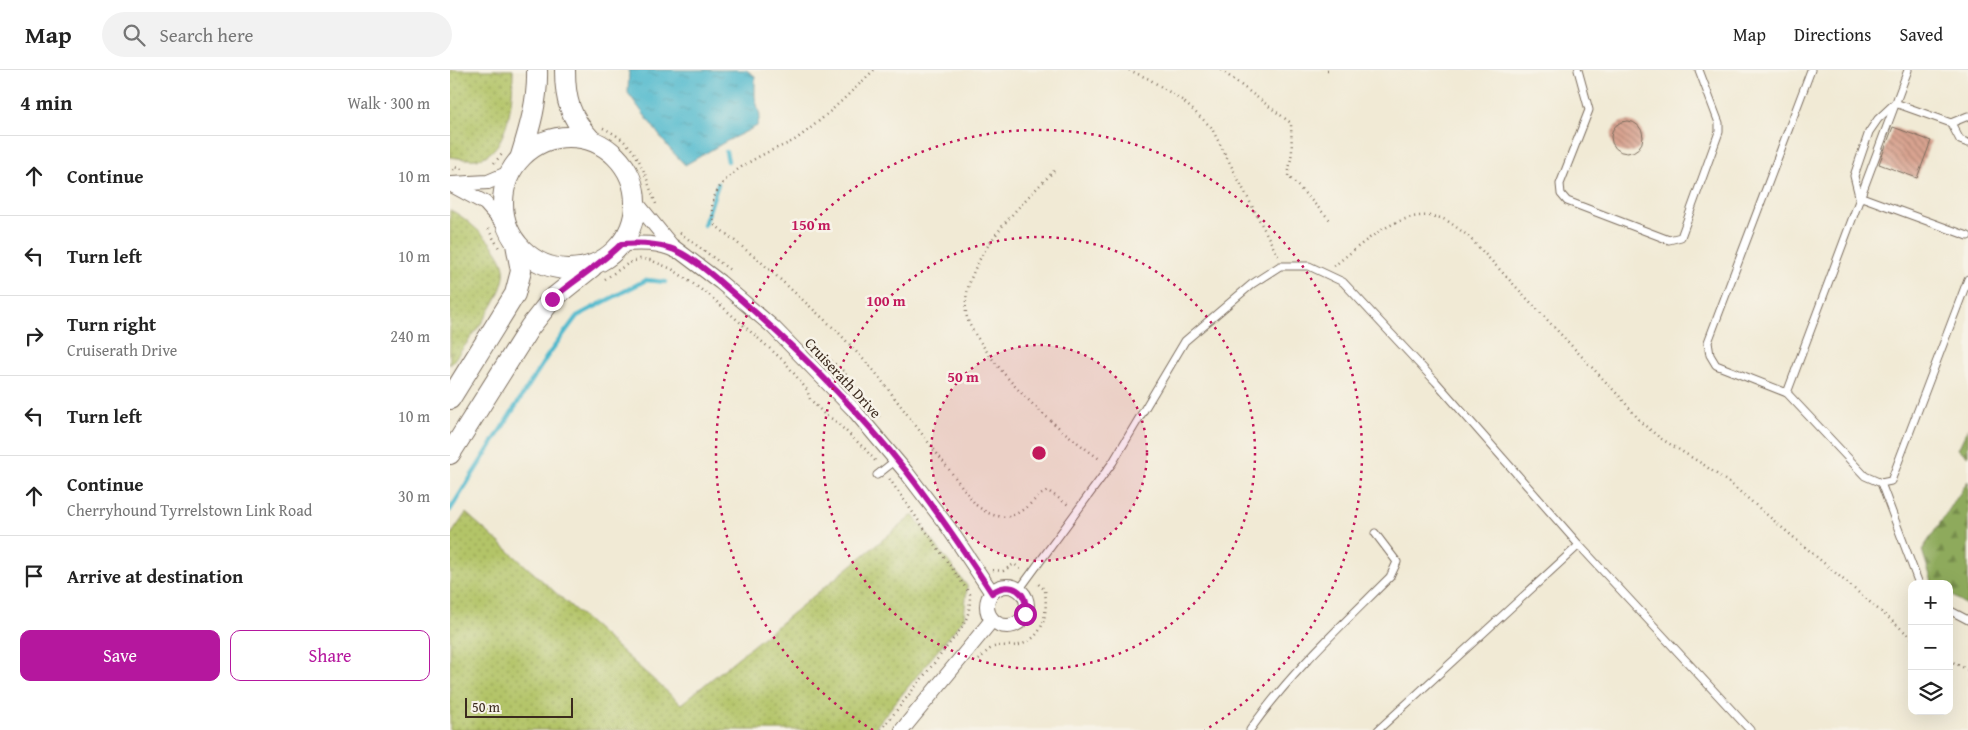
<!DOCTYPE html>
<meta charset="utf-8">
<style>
body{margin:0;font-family:"Gentium Book Plus",serif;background:#f2f2f2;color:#222}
.controls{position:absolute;right:15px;bottom:15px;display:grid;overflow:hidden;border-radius:10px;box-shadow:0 5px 20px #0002}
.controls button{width:45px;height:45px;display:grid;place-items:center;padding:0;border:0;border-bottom:1px solid #e0e0e0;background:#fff;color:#222;font:25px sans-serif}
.scale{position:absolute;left:15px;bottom:12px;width:108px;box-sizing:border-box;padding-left:5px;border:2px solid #3b2a1e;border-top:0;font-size:14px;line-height:18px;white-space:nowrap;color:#3b2a1e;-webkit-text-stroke:4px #f7f3e8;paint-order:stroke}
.stop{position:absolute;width:15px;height:15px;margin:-11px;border:4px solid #b5179e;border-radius:50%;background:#fff}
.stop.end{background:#b5179e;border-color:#fff;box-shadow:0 1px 5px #0008}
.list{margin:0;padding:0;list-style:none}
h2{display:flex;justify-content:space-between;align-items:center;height:65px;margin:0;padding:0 20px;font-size:21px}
h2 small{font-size:16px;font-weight:400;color:#767676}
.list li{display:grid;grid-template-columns:32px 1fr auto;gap:15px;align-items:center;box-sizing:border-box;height:80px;padding:0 20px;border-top:1px solid #e0e0e0}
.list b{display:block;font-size:19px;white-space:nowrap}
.list p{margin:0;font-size:16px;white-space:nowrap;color:#767676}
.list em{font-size:16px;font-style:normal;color:#767676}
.actions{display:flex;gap:10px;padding:15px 20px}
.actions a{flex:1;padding:11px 0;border:1px solid #b5179e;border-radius:10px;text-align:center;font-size:18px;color:#b5179e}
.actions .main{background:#b5179e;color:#fff}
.icon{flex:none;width:28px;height:28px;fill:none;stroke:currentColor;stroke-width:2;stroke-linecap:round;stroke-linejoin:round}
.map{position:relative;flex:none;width:1518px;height:660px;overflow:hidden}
header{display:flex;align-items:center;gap:30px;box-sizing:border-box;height:70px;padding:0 25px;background:#fff;border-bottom:1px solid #e0e0e0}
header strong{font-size:24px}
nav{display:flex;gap:28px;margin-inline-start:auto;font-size:18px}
.search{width:350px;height:45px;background:#f2f2f2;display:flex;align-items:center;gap:12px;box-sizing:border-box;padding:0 18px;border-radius:28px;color:#767676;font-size:19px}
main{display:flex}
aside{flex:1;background:#fff}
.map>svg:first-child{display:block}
.grass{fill:url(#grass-dots);stroke:#777742}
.forest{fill:url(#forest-firs);stroke:#646a3d}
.water{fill:url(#water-ripples);stroke:#467276}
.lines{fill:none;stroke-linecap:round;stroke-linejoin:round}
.stream{stroke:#50b9cd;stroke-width:4.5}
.building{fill:url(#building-back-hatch)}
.lane-casing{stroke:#7b6d5e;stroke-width:9}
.street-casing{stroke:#7b6d5e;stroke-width:16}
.secondary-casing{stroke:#7b6d5e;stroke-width:22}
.path{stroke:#7b6d5e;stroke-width:2.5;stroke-dasharray:1 4;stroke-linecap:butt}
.lane{stroke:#fff;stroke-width:7}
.street{stroke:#fff;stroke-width:14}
.secondary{stroke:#fff;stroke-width:20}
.route{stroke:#b5179e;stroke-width:6}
.ring{fill:none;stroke:#c2185b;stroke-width:2.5;stroke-dasharray:2.5 5}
.labels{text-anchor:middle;stroke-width:5;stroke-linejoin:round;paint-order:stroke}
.street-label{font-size:15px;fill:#3b2a1e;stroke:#f7f3e8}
.centre{fill:#c2185b;stroke:#f7f3e8;stroke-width:2.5}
.ring-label{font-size:15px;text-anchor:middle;font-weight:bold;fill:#c2185b;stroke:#f7f3e8;stroke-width:5;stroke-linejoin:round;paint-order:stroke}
</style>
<header>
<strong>Map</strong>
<div class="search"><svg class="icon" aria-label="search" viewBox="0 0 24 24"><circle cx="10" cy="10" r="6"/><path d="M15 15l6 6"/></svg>Search here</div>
<nav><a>Map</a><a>Directions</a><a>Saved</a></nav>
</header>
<main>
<aside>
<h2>4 min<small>Walk · 300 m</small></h2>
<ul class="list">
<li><svg class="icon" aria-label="ahead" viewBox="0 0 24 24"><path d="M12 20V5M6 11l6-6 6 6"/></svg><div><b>Continue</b></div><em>10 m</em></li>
<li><svg class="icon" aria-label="left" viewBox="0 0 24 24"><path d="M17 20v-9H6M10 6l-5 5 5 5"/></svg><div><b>Turn left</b></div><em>10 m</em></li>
<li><svg class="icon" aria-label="right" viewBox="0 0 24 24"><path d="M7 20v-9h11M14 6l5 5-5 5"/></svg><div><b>Turn right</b><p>Cruiserath Drive</p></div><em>240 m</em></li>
<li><svg class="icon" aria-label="left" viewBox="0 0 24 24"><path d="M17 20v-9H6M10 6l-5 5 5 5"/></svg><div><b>Turn left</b></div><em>10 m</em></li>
<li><svg class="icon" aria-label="ahead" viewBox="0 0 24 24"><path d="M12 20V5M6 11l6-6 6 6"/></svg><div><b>Continue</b><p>Cherryhound Tyrrelstown Link Road</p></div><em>30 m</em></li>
<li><svg class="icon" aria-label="arrive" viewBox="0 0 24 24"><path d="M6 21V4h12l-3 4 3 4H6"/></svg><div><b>Arrive at destination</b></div></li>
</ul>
<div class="actions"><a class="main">Save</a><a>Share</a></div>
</aside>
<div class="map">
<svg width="1518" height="660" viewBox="0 0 1518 660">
<defs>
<pattern id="grass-dots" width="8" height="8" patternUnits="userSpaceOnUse" patternTransform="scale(1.25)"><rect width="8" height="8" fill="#b3c467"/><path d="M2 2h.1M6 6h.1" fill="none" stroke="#939f54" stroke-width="1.8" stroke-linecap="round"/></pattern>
<pattern id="forest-firs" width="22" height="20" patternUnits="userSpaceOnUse" patternTransform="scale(1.25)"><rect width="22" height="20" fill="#8eaa5c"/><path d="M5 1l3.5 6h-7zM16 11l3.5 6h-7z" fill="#758b4b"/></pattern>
<pattern id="water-ripples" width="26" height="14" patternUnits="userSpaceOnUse" patternTransform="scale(1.25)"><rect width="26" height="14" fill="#50b9cd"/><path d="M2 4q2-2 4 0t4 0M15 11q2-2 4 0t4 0" fill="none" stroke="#4497a6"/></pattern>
<pattern id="building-back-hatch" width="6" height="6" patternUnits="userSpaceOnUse" patternTransform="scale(1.25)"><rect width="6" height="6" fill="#d8a390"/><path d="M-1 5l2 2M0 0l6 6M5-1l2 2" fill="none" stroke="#b08575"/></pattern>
</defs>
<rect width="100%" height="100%" fill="#f7f3e8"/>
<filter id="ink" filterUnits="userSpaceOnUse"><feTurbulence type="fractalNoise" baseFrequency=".02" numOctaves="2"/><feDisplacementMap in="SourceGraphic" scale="10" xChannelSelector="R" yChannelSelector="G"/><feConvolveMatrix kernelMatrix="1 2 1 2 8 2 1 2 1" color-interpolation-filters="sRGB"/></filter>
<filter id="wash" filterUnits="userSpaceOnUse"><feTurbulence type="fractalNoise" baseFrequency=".0096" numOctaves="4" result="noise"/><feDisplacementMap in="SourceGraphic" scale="20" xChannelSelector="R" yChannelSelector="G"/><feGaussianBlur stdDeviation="1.12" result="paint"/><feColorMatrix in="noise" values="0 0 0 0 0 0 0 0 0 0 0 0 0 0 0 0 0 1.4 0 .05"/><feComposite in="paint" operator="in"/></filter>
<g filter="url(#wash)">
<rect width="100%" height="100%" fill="#f1ead5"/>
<!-- grass -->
<g class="grass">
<path d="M0,0H63C63,25 60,83 27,89C19,90 8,88 0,87Z"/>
<path d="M0,140C12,145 24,157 34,166C42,174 52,187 54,198C59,223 15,275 0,295Z"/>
<path d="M16,443L231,634L463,445L517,516L514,548L423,660H0V466Z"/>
</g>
<!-- forest -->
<g class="forest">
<path d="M1518,358V386L1508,379Z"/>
<path d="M1518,411V536L1499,524V514H1484L1482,512L1472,480Z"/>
</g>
<!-- water -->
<path class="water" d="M179,0H296L305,6V27L310,46L307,56L275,72L235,95L218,77L178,23Z"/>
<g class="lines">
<!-- stream -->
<g class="stream">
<path d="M276,82L278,91"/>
<path d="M254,155L268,114"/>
<path d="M0,440L98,285L127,246L196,210L215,212"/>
</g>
</g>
<g id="blocks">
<!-- building -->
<g class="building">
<circle cx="1177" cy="67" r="16"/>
<path d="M1443,57L1481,71L1467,108L1429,94Z"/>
</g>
</g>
</g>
<g filter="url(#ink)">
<use href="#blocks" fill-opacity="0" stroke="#7b6d5e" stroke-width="1"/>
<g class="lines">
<defs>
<g id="lane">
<path d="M1128,0L1139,40L1110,114L1111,124L1117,131L1219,170L1231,167L1269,62V53L1249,0"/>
<path d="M1361,0L1258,272L1260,285L1266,295L1337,323L1415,406L1431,413L1441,411L1518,209"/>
<path d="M1445,33L1501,53L1518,46"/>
<path d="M1501,53L1510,70L1518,73"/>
<path d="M1409,126L1518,166"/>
<path d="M1409,126L1404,106L1419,62L1428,49L1444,34"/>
<path d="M1337,323L1458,0"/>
<path d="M427,405L446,390"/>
<path d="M1431,413L1469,514"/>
<path d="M569,520L663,392L735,271L802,214L830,196H859L893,212L986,312L1129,475L1300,660"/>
<path d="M1499,540L1518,550"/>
<path d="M800,660C840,603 891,556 940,507L947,492L925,463"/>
<path d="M928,660L1129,475"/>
</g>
<g id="street">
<path d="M0,114L35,133L57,158"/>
<path d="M2,114L38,112L59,103"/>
<path d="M185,131L221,175L270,212L323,257L403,339L456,402L498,457L542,523"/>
<path d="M171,174C189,173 210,172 226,181"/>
<circle cx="557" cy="536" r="20"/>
<path d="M452,660L542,550"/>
</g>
<g id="secondary">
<path d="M115,0C115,30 120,47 140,69"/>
<circle cx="119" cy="133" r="66"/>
<path d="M71,86C80,57 88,30 87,0"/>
<path d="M0,329L65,224L71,201L66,174"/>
<path d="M0,384L80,257L102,229L142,197"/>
</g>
</defs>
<!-- lane casing -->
<use href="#lane" class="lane-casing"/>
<!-- street casing -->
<use href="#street" class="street-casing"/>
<!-- secondary casing -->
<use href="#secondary" class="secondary-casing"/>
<!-- path -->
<g class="path">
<path d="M424,0C400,23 376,47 349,67C340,74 328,77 318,82C290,96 251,118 265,155L311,192L388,262L425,302L526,435C545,450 561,451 579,435C586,429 590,424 598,421L620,436"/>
<path d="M679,0L699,9L732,30L761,57L828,186"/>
<path d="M771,0L841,53L842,82L838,106L882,152"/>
<path d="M877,0H881"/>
<path d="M153,58C191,76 192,99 206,134"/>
<path d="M44,93L54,82"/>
<path d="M3,100L4,97L12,99"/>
<path d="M604,101C570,135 511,191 516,243C518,255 525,264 531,273C564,322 604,356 651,390"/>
<path d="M38,159L49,178"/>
<path d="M230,163L280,200"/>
<path d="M884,196C912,174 951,136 991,148C1000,151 1009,160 1017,165L1170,327L1192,353L1210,368L1254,395L1282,415L1462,568"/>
<path d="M155,209L179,193L190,189L200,190L222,199L259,225L335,292L357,320L360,329L375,345L384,350L415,379L427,393"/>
<path d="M358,271L393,301L430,347"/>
<path d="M543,500L553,501L564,494L572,500"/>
<path d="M529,590C533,586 538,579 544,577C554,574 565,578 575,573C596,563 597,540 595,520L586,512"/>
<path d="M1499,590L1518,600"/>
<path d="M431,660L508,563C518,548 520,542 520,524L438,407"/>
</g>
<!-- lane -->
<use href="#lane" class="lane"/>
<!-- street -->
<use href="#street" class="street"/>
<!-- secondary -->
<use href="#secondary" class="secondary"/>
</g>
</g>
<g class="lines" filter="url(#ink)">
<!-- route -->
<path class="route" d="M102,229C124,210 151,194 171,174C187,173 203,173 219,178C241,184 272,214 289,228C350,281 407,339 457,402C487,441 515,482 542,523C560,509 580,522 575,544"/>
</g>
<!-- distance rings -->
<circle cx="589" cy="383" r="108" fill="#c2185b" fill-opacity=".12"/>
<g class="ring">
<circle cx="589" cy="383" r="108"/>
<circle cx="589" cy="383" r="216"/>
<path d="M423 660A323 323 0 1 1 755 660"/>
</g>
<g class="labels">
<!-- street labels -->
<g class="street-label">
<text transform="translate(393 308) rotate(47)" y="5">Cruiserath Drive</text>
</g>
</g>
<circle cx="589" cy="383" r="8" class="centre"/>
<g class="ring-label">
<text x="361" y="160">150 m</text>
<text x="436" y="236">100 m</text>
<text x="513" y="312">50 m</text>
</g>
</svg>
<div class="controls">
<button>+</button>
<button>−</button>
<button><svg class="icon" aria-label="layers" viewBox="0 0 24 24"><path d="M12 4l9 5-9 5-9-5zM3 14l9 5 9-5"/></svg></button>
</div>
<div class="scale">50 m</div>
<div class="stop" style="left:575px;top:544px"></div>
<div class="stop end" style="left:102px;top:229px"></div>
</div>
</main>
